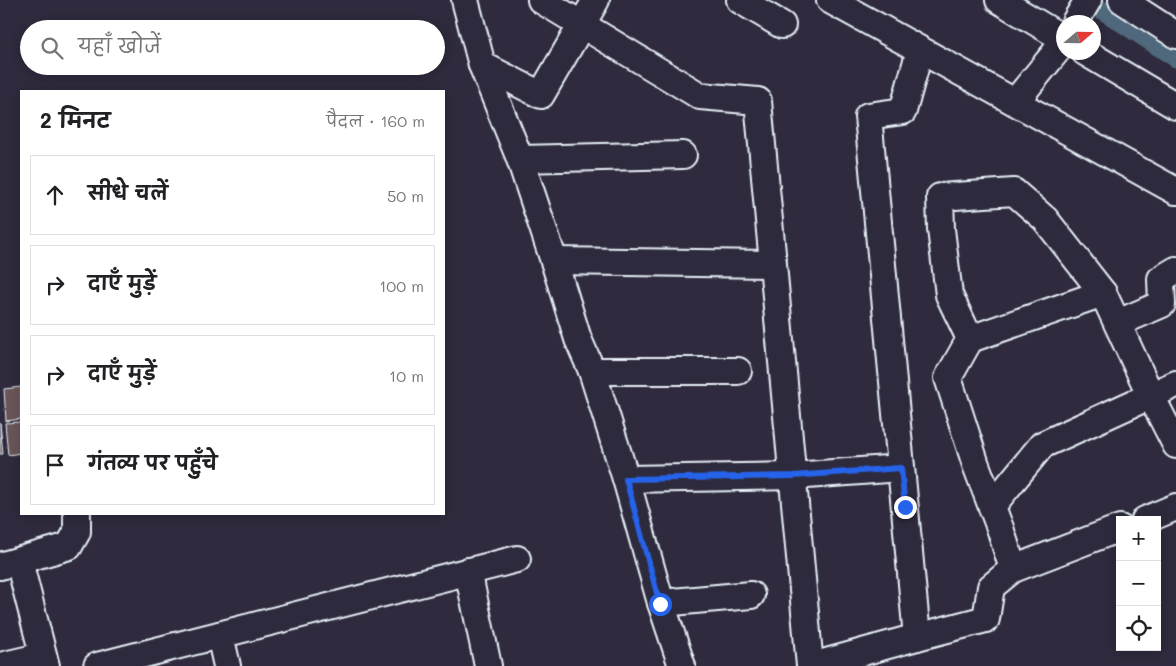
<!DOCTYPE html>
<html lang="hi">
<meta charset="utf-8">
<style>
body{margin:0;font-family:Mali,"Playpen Sans Deva",sans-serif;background:#f2f2f2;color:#202124}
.controls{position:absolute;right:15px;bottom:15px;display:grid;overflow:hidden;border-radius:0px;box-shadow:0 2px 12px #0003}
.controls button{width:45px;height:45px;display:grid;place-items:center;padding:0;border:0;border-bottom:1px solid #e0e0e0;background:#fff;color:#202124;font:25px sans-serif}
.compass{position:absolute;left:1056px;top:15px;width:45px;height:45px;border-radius:50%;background:#fff;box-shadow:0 2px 12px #0003;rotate:70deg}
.stop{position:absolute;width:15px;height:15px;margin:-11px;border:4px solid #2563eb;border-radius:50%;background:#fff}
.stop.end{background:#2563eb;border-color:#fff;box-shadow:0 1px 5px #0008}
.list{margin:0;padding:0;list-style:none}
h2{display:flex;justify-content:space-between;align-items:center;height:65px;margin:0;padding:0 20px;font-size:21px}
h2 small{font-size:16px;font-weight:400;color:#757577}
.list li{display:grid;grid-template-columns:32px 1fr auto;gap:15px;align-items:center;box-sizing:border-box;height:80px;margin:0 10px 10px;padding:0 10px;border:1px solid #e0e0e0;border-radius:0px}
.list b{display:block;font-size:19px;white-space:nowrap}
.list em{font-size:16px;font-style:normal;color:#757577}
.icon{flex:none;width:28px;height:28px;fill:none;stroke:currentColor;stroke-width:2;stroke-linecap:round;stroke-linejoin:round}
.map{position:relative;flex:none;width:1176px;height:666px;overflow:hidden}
.search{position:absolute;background:#fff;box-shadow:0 2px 12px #0003;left:20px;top:20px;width:425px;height:55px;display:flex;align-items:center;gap:12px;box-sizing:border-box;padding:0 18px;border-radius:28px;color:#757577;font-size:19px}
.panel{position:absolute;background:#fff;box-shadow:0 2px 12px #0003;left:20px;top:90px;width:425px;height:425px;border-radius:0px}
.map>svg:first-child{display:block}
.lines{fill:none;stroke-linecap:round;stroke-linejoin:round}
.canal{stroke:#50687b;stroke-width:19}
.building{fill:#6a5658;stroke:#e8f1f8}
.minor-casing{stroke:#e8f1f8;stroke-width:30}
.minor{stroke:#2f2a3d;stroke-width:26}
.route{stroke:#2563eb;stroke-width:6}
</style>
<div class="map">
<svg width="1176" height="666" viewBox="0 0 1176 666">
<rect width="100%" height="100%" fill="#2f2a3d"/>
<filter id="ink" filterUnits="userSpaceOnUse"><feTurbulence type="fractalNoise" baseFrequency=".02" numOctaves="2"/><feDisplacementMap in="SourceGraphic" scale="10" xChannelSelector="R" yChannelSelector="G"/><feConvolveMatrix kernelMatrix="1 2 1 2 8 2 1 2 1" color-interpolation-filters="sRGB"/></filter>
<g filter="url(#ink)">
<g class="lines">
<!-- canal -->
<path class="canal" d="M1084,0L1107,13L1176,58"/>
</g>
<!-- building -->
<g class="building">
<path d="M21,387V419L6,421L4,389Z"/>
<path d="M21,422V453L8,455L5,423Z"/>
<path d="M0,423L3,454H0Z"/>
</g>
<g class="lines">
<defs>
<g id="minor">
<path d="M465,0L482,65L520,159L554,261L578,339L592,371L626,479L661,603L682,666"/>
<path d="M541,0L700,96L758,101L810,666"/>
<path d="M740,0L782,25"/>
<path d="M830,0L1176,191"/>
<path d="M999,0L1064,39"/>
<path d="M1122,0L1176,35"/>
<path d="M1075,22L1088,0"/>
<path d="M920,50L903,111L868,116L917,637L986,619L991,587L1013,569L1120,528"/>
<path d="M1085,52L1176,106"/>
<path d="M482,65L541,95L596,0"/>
<path d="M1015,102L1064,42"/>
<path d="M520,159L683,155"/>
<path d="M554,261L773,264"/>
<path d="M1118,323L1162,304L1161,279L1176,270"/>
<path d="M970,339L1103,293"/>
<path d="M592,371H738"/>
<path d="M626,479L793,476L901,468"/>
<path d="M992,506L1042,445L1176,384"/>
<path d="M1145,520L1176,507"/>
<path d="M19,561L46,666"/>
<path d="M0,566L69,546L77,532V514"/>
<path d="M1013,569L1000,528L976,465L948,378L970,339L949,295L941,229L940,197L1014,192L1045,219L1103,293L1150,394L1176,445"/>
<path d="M468,571L488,666"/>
<path d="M661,603L751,595"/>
<path d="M220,635L227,666"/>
<path d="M0,666L43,656"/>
<path d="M97,666L517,559"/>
<path d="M812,666L917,637"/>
</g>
</defs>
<!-- minor casing -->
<use href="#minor" class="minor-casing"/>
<!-- minor -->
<use href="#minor" class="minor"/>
</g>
</g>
<g class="lines" filter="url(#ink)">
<!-- route -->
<path class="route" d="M660,604L626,479L793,476L901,468L905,507"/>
</g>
</svg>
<div class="controls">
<button>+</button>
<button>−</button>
<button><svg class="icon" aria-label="locate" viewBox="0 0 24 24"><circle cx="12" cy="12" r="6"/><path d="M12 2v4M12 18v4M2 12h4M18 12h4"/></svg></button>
</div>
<svg class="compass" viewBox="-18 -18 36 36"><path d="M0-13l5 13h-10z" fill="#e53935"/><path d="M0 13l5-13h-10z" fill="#757577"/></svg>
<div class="stop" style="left:660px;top:604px"></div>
<div class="stop end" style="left:905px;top:507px"></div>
<div class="search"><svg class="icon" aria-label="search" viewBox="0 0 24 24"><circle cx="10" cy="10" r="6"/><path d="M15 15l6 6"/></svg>यहाँ खोजें</div>
<section class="panel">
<h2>2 मिनट<small>पैदल · 160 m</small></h2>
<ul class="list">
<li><svg class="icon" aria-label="ahead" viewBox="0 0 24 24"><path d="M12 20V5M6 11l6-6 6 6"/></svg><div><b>सीधे चलें</b></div><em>50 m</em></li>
<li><svg class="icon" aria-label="right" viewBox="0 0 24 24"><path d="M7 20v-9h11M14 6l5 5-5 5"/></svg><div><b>दाएँ मुड़ें</b></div><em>100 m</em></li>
<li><svg class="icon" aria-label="right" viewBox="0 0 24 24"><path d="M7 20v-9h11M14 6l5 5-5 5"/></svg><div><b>दाएँ मुड़ें</b></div><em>10 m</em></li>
<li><svg class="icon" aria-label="arrive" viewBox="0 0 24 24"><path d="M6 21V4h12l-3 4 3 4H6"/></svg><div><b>गंतव्य पर पहुँचे</b></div></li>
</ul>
</section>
</div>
